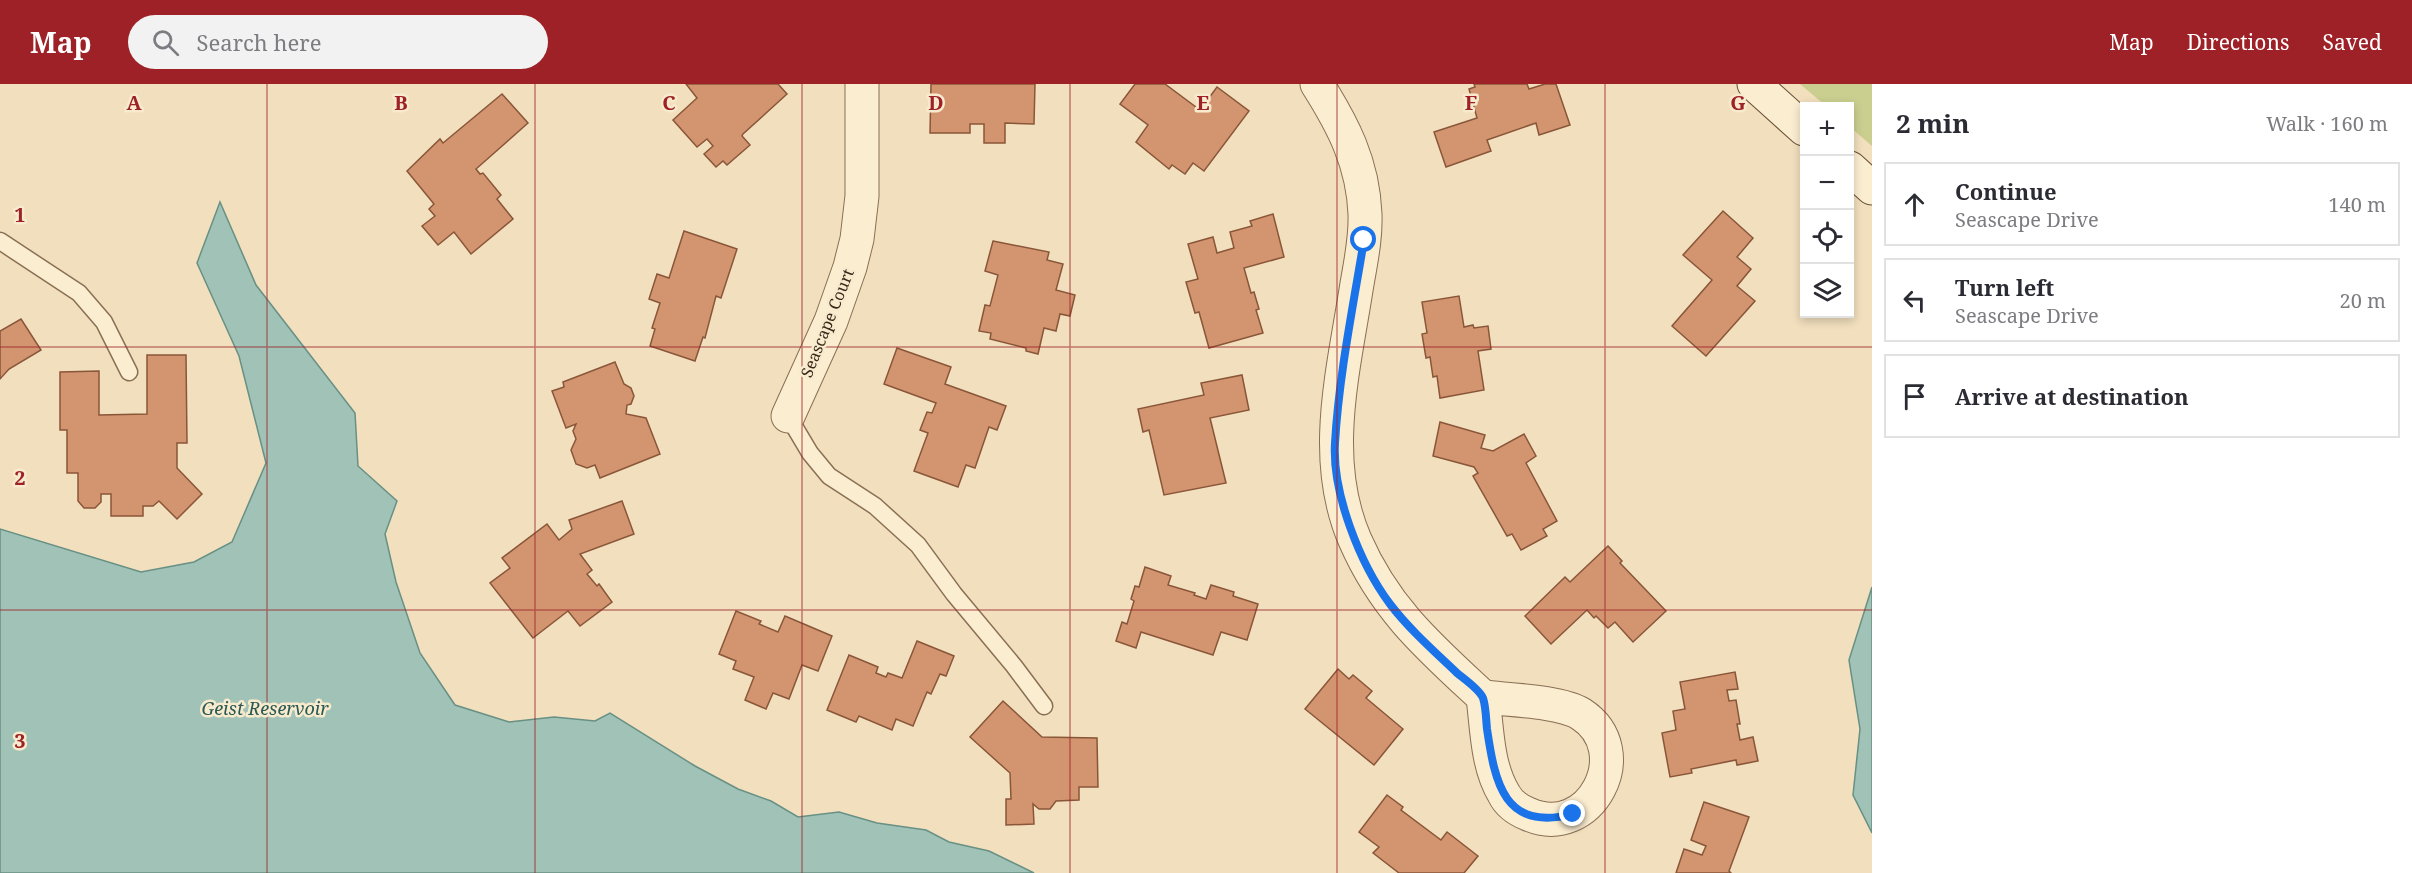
<!DOCTYPE html>
<meta charset="utf-8">
<style>
body{margin:0;font-family:"Noto Serif",serif;background:#f2f2f3;color:#2b2b33}
.controls{position:absolute;right:18px;top:18px;display:grid;overflow:hidden;border-radius:0px;box-shadow:0 3px 9px #0003}
.controls button{width:54px;height:54px;display:grid;place-items:center;padding:0;border:0;border-bottom:2px solid #e1e1e2;background:#fff;color:#2b2b33;font:30px sans-serif}
.stop{position:absolute;width:18px;height:18px;margin:-14px;border:4px solid #1a73e8;border-radius:50%;background:#fff}
.stop.end{background:#1a73e8;border-color:#fff;box-shadow:0 2px 6px #0008}
.list{margin:0;padding:0;list-style:none}
h2{display:flex;justify-content:space-between;align-items:center;height:78px;margin:0;padding:0 24px;font-size:26px}
h2 small{font-size:20px;font-weight:400;color:#7c7c81}
.list li{display:grid;grid-template-columns:39px 1fr auto;gap:18px;align-items:center;box-sizing:border-box;height:84px;margin:0 12px 12px;padding:0 12px;border:2px solid #e1e1e2;border-radius:0px}
.list b{display:block;font-size:22px;white-space:nowrap}
.list p{margin:0;font-size:20px;white-space:nowrap;color:#7c7c81}
.list em{font-size:20px;font-style:normal;color:#7c7c81}
.icon{flex:none;width:33px;height:33px;fill:none;stroke:currentColor;stroke-width:2;stroke-linecap:round;stroke-linejoin:round}
.map{position:relative;flex:none;width:1872px;height:789px;overflow:hidden}
header{display:flex;align-items:center;gap:36px;box-sizing:border-box;height:84px;padding:0 30px;background:#9d2126;color:#fff}
header strong{font-size:28px}
nav{display:flex;gap:33px;margin-inline-start:auto;font-size:21px}
.search{width:420px;height:54px;background:#f2f2f3;display:flex;align-items:center;gap:15px;box-sizing:border-box;padding:0 21px;border-radius:33px;color:#7c7c81;font-size:22px}
main{display:flex}
aside{flex:1;background:#fff}
.map>svg:first-child{display:block}
.green{fill:#cacf90}
.water{fill:#a1c2b7;stroke:#689084;stroke-width:1.5}
.building{fill:#d29570;stroke:#8a5639;stroke-width:1.5}
.lines{fill:none;stroke-linecap:round;stroke-linejoin:round}
.service-casing{stroke:#8a6f55;stroke-width:19}
.minor-casing{stroke:#8a6f55;stroke-width:35}
.secondary-casing{stroke:#6b5038;stroke-width:35}
.service{stroke:#fbedd0;stroke-width:16}
.minor{stroke:#fbedd0;stroke-width:33}
.secondary{stroke:#fbedd0;stroke-width:33}
.route{stroke:#1a73e8;stroke-width:8}
.grid{fill:none;stroke:#9d2126;stroke-width:1.5;stroke-opacity:0.55}
.labels{text-anchor:middle;stroke-width:5;stroke-linejoin:round;paint-order:stroke}
.street-label{font-size:16px;fill:#38281b;stroke:#f8eacd}
.water-label{font-size:18px;font-style:italic;fill:#295954;stroke:#f8eacd}
.grid-label{font-size:20px;text-anchor:middle;font-weight:bold;fill:#9d2126;stroke:#f8eacd;stroke-width:5;stroke-linejoin:round;paint-order:stroke}
</style>
<header>
<strong>Map</strong>
<div class="search"><svg class="icon" aria-label="search" viewBox="0 0 24 24"><circle cx="10" cy="10" r="6"/><path d="M15 15l6 6"/></svg>Search here</div>
<nav><a>Map</a><a>Directions</a><a>Saved</a></nav>
</header>
<main>
<div class="map">
<svg width="1872" height="789" viewBox="0 0 1872 789">
<rect width="100%" height="100%" fill="#f1dfbd"/>
<!-- green -->
<path class="green" d="M1800,0H1872V62L1850,43V22H1826Z"/>
<!-- water -->
<g class="water">
<path d="M220,118L256,201L355,329L358,382L397,417L385,450L396,498L420,569L455,621L509,638L554,633L595,637L610,629L695,682L738,705L771,717L798,733L839,728L877,739L926,746L949,758L989,767L1034,789H0V445L141,488L194,478L232,458L266,379L239,272L197,179Z"/>
<path d="M1872,503V749L1853,711L1860,645L1849,576Z"/>
</g>
<!-- building -->
<g class="building">
<path d="M778,0L787,10L743,50L742,52L750,61L727,81L723,77L716,83L704,70L713,62L707,55L697,63L673,36L697,14L686,0Z"/>
<path d="M931,0H1035L1034,40L1005,39V59H984V40H970V49H930Z"/>
<path d="M1135,0H1165L1200,26L1217,3L1249,27L1204,87L1193,79L1185,90L1172,81L1169,85L1136,58L1148,41L1120,20Z"/>
<path d="M1474,0H1527L1529,5L1545,0H1556L1570,41L1539,51L1536,39L1487,56L1491,67L1446,83L1434,48L1477,34L1469,5L1475,3Z"/>
<path d="M502,10L528,39L476,85L480,90L483,89L501,111L497,115L513,135L471,170L454,148L438,161L422,142L435,132L429,125L434,120L407,87L440,55L443,59Z"/>
<path d="M1723,127L1753,154L1737,173L1751,185L1737,202L1755,217L1706,272L1672,242L1712,196L1683,171Z"/>
<path d="M1273,130L1284,173L1244,184L1251,209L1254,208L1259,225L1256,226L1263,249L1209,264L1199,228L1195,229L1186,198L1198,195L1188,160L1213,153L1217,169L1234,164L1230,148L1252,142L1250,137Z"/>
<path d="M684,147L737,165L721,214L716,212L705,254L703,253L695,277L650,262L655,245L652,244L660,219L649,215L657,190L669,194Z"/>
<path d="M993,157L1049,168L1047,176L1063,180L1056,206L1075,211L1070,232L1060,230L1056,247L1044,244L1038,270L1026,267V264L990,255L991,249L979,247L985,221L990,222L998,191L985,187Z"/>
<path d="M1459,212L1464,243L1473,241L1474,244L1488,242L1491,265L1478,267L1484,306L1440,314L1437,292L1433,293L1430,273L1426,274L1422,250L1427,249L1422,218Z"/>
<path d="M21,235L41,266L9,285L0,295V247Z"/>
<path d="M897,264L951,283L945,300L1006,322L997,346L989,343L975,384L966,381L958,403L914,387L928,349L920,346L927,328L932,329L936,319L884,300Z"/>
<path d="M147,271H186L187,359H177V384L202,410L177,435L159,417L153,422H143V432H111V410H101V418L95,424H84L78,417V389H67V346H60V288L99,287V331L147,330Z"/>
<path d="M615,278L624,300L631,304L634,312L631,320L627,321L626,330L646,334L660,370L600,394L595,381L587,384L576,380L571,366L576,355L573,347L576,340L566,344L552,307L564,303L563,298Z"/>
<path d="M1242,291L1249,326L1210,334L1226,399L1164,411L1149,346L1143,348L1138,325L1204,311L1201,299Z"/>
<path d="M1440,338L1485,351L1481,364L1493,367L1524,350L1536,372L1526,379L1557,437L1543,445L1547,452L1521,466L1512,450L1507,452L1473,392L1478,389L1474,383L1433,372Z"/>
<path d="M622,417L634,450L580,470L592,486L587,490L597,502L599,500L612,518L580,542L568,527L533,554L490,499L510,484L502,474L547,440L559,456L572,445L569,436Z"/>
<path d="M1608,462L1622,477L1620,479L1666,527L1633,558L1615,538L1608,544L1596,532L1594,534L1587,526L1551,560L1525,532L1565,493L1570,498Z"/>
<path d="M1145,483L1171,492L1168,501L1195,509L1194,511L1206,515L1211,501L1234,508L1233,512L1258,520L1247,556L1221,548L1213,571L1141,548L1136,564L1116,557L1122,538L1127,540L1134,517L1131,515L1135,502L1139,503Z"/>
<path d="M736,527L761,537L759,540L778,548L785,532L832,552L818,587L802,581L789,615L773,609L766,625L745,616L754,593L733,585L736,577L719,570Z"/>
<path d="M917,557L954,572L946,592L940,590L931,610L927,608L913,642L896,635L892,646L859,632L856,638L827,626L849,571L878,583L876,589L886,593L888,589L902,594Z"/>
<path d="M1338,585L1349,595L1353,591L1372,607L1366,614L1403,645L1374,681L1305,625Z"/>
<path d="M1735,588L1738,605L1727,606L1729,617L1736,616L1740,640H1737L1740,656L1753,653L1758,677L1737,681L1736,676L1691,685L1692,689L1670,693L1662,649L1676,646L1673,627L1685,625L1680,598Z"/>
<path d="M1003,617L1042,653L1097,654L1098,703H1079V716L1056,717L1050,725H1039L1033,720L1034,740L1006,741V715H1011L1010,689L970,653Z"/>
<path d="M1387,711L1403,723L1401,726L1441,756L1447,748L1478,772L1464,789H1399L1373,769L1379,763L1359,748Z"/>
<path d="M1704,718L1749,733L1729,787L1731,789H1676L1684,765L1702,771L1706,762L1691,756Z"/>
</g>
<g class="lines">
<defs>
<g id="service">
<path d="M0,157L79,209L104,238L129,288"/>
<path d="M788,332L810,369L829,392L875,422L918,461L954,510L1014,582L1044,622"/>
</g>
<g id="minor">
<path d="M1317,0C1343,41 1363,79 1365,130C1366,156 1360,181 1356,206C1343,289 1320,376 1355,456C1385,525 1429,563 1483,613"/>
<path d="M788,332L831,237L850,183L857,155L862,112V0"/>
<path d="M1483,613C1508,616 1560,617 1581,630C1638,667 1590,758 1528,730C1518,726 1509,720 1504,710C1487,682 1487,645 1483,613Z"/>
</g>
<g id="secondary">
<path d="M1754,0L1804,45"/>
<path d="M1850,84L1872,104"/>
</g>
</defs>
<!-- service casing -->
<use href="#service" class="service-casing"/>
<!-- minor casing -->
<use href="#minor" class="minor-casing"/>
<!-- secondary casing -->
<use href="#secondary" class="secondary-casing"/>
<!-- service -->
<use href="#service" class="service"/>
<!-- minor -->
<use href="#minor" class="minor"/>
<!-- secondary -->
<use href="#secondary" class="secondary"/>
</g>
<g class="lines">
<!-- route -->
<path class="route" d="M1364,156C1353,223 1339,291 1335,359C1332,409 1360,480 1390,520C1409,545 1434,567 1457,589C1464,595 1479,605 1483,614C1486,623 1486,636 1487,645C1495,699 1504,748 1573,730"/>
</g>
<!-- grid -->
<path class="grid" d="M267,0V789M535,0V789M802,0V789M1070,0V789M1337,0V789M1605,0V789M0,263H1872M0,526H1872"/>
<g class="labels">
<!-- street labels -->
<g class="street-label">
<text transform="translate(827 239) rotate(-68)" y="6">Seascape Court</text>
</g>
<!-- water labels -->
<g class="water-label">
<text x="265" y="631">Geist Reservoir</text>
</g>
</g>
<g class="grid-label">
<text x="134" y="26">A</text>
<text x="401" y="26">B</text>
<text x="669" y="26">C</text>
<text x="936" y="26">D</text>
<text x="1203" y="26">E</text>
<text x="1471" y="26">F</text>
<text x="1738" y="26">G</text>
<text x="20" y="138">1</text>
<text x="20" y="401">2</text>
<text x="20" y="664">3</text>
</g>
</svg>
<div class="controls">
<button>+</button>
<button>−</button>
<button><svg class="icon" aria-label="locate" viewBox="0 0 24 24"><circle cx="12" cy="12" r="6"/><path d="M12 2v4M12 18v4M2 12h4M18 12h4"/></svg></button>
<button><svg class="icon" aria-label="layers" viewBox="0 0 24 24"><path d="M12 4l9 5-9 5-9-5zM3 14l9 5 9-5"/></svg></button>
</div>
<div class="stop" style="left:1364px;top:156px"></div>
<div class="stop end" style="left:1573px;top:730px"></div>
</div>
<aside>
<h2>2 min<small>Walk · 160 m</small></h2>
<ul class="list">
<li><svg class="icon" aria-label="ahead" viewBox="0 0 24 24"><path d="M12 20V5M6 11l6-6 6 6"/></svg><div><b>Continue</b><p>Seascape Drive</p></div><em>140 m</em></li>
<li><svg class="icon" aria-label="left" viewBox="0 0 24 24"><path d="M17 20v-9H6M10 6l-5 5 5 5"/></svg><div><b>Turn left</b><p>Seascape Drive</p></div><em>20 m</em></li>
<li><svg class="icon" aria-label="arrive" viewBox="0 0 24 24"><path d="M6 21V4h12l-3 4 3 4H6"/></svg><div><b>Arrive at destination</b></div></li>
</ul>
</aside>
</main>
